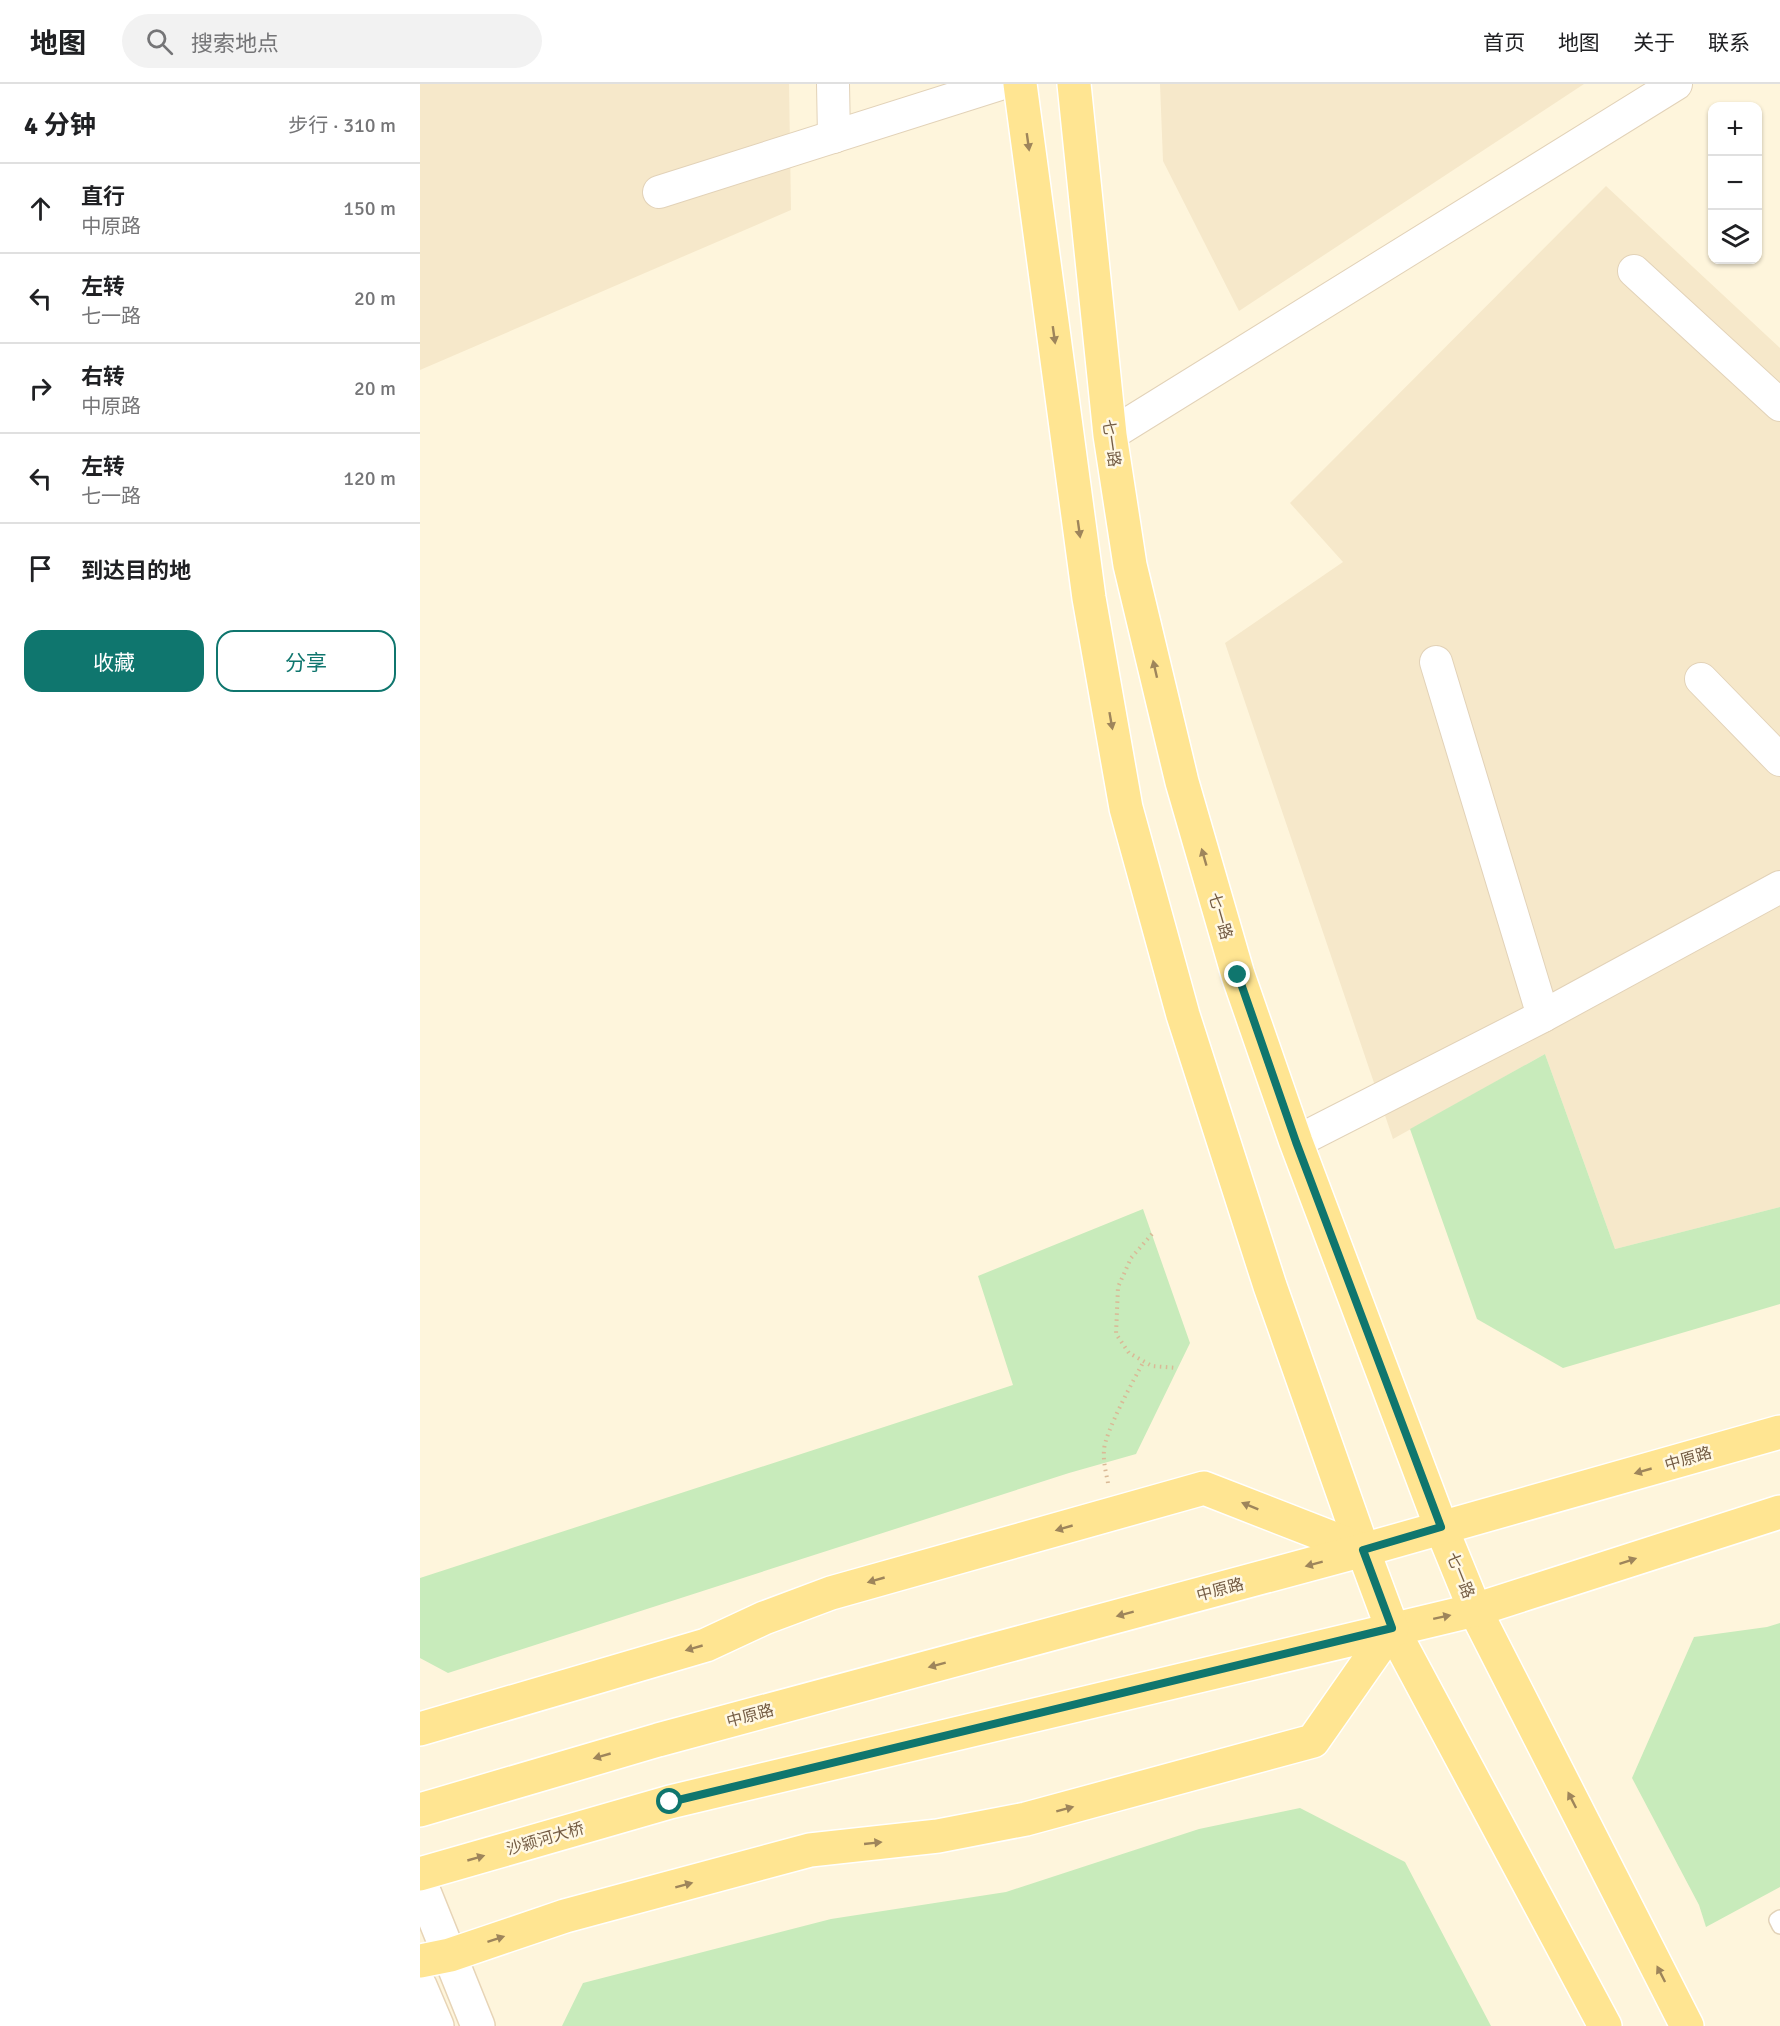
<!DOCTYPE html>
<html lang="zh">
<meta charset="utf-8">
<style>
body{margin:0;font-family:Signika,"Noto Sans SC",sans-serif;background:#f2f2f2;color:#202124}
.controls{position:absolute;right:18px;top:18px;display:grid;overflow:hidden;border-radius:12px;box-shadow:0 2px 4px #0004}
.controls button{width:54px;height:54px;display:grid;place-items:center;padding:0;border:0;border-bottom:2px solid #e0e0e0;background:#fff;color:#202124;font:30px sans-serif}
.stop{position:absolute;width:18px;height:18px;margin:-14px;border:4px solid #0f766e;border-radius:50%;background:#fff}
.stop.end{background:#0f766e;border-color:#fff;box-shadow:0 2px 6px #0008}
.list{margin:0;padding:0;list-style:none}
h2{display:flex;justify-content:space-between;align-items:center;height:78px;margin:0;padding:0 24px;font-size:26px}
h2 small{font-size:20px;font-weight:400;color:#757577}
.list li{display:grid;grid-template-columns:39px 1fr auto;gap:18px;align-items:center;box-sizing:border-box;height:90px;padding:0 24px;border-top:2px solid #e0e0e0}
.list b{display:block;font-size:22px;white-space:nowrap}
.list p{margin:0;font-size:20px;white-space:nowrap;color:#757577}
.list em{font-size:20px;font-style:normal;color:#757577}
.actions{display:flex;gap:12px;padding:18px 24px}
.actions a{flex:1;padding:14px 0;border:2px solid #0f766e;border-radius:18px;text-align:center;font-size:21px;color:#0f766e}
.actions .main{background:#0f766e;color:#fff}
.icon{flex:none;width:33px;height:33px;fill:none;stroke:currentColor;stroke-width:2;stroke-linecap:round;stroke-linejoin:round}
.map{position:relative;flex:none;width:1360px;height:1942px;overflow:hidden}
header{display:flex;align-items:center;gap:36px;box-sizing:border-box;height:84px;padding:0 30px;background:#fff;border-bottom:2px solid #e0e0e0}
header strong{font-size:28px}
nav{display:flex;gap:33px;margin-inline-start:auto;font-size:21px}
.search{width:420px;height:54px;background:#f2f2f2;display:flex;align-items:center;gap:15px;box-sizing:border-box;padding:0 21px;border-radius:33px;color:#757577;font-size:22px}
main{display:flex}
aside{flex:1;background:#fff}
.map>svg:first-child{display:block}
.residential{fill:#f6e8ca}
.green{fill:#c8ebbb}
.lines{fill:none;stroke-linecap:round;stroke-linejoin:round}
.lane-casing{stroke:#e2d2b8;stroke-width:18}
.street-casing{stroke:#e2d2b8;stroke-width:34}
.secondary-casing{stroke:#e7d4b6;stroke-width:36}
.primary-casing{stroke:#fff;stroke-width:36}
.path{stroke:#d9b996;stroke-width:4;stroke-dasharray:1.5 4.5;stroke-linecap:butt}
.lane{stroke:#fff;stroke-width:15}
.street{stroke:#fff;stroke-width:32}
.secondary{stroke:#fff;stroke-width:33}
.primary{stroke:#ffe592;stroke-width:33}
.oneway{fill:#9e855b}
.route{stroke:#0f766e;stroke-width:8}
.labels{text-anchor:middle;stroke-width:5;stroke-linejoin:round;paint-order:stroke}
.street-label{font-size:16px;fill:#745c44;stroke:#fff8e4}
</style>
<header>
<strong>地图</strong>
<div class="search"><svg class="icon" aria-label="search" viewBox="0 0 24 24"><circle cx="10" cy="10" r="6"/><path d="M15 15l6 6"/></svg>搜索地点</div>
<nav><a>首页</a><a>地图</a><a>关于</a><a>联系</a></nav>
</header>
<main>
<aside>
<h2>4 分钟<small>步行 · 310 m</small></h2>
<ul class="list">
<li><svg class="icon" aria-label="ahead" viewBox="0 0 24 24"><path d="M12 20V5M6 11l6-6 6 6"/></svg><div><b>直行</b><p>中原路</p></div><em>150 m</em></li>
<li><svg class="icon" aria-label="left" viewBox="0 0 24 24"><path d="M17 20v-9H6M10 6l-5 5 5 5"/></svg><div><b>左转</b><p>七一路</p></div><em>20 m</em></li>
<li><svg class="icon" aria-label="right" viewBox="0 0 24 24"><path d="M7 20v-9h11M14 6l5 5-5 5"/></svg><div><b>右转</b><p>中原路</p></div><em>20 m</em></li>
<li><svg class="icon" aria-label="left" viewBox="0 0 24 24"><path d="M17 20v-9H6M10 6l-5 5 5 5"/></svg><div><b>左转</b><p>七一路</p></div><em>120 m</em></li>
<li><svg class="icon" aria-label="arrive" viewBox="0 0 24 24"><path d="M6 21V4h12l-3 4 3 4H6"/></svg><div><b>到达目的地</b></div></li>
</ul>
<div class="actions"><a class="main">收藏</a><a>分享</a></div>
</aside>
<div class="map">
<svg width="1360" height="1942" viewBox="0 0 1360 1942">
<rect width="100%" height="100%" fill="#fef5dc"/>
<!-- residential -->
<g class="residential">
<path d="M0,0H369L371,126L0,286Z"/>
<path d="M740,0H1164L819,227L743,77Z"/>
<path d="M1186,102L1360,264V1123L1195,1165L1125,970L973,1055L805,559L923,478L870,419Z"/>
</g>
<!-- green -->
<g class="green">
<path d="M1125,970L1195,1165L1360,1123V1220L1143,1284L1057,1235L990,1045Z"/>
<path d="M723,1125L770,1259L716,1370L649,1389L28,1589L0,1574V1494L593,1301L558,1192Z"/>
<path d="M1360,1539V1803L1286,1843L1279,1821L1212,1694L1274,1553L1347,1543Z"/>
<path d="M880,1724L985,1778L1071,1942H142L163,1899L411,1835L586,1808L779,1745Z"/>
</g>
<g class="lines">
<defs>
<path id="lane" d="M1360,1834L1357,1836L1360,1842"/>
<g id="street">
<path d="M413,0L414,53"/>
<path d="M239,108L580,0"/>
<path d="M1214,187L1360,321"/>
<path d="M690,351L1256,0"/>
<path d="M1281,595L1360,676"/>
<path d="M1123,932L1360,803"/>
<path d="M876,1058L1123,932L1016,578"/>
</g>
<g id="secondary">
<path d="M0,1798L58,1942"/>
<path d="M0,1902L17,1942"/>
</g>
<g id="primary">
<path d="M600,0L669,514L706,724L763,931L850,1202L943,1466L972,1544L1185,1942"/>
<path d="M654,0L690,351L710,481L762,698L818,891L876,1058L1021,1443L1055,1526L1267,1942"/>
<path d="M0,1645L286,1561L344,1534L411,1509L784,1404L943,1466"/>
<path d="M0,1726L238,1656L943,1466L1360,1348"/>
<path d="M0,1790L250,1718L1055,1526L1360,1428"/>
<path d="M0,1877L30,1871L145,1832L390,1766L518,1752L606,1735L893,1657L972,1544"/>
</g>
</defs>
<!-- lane casing -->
<use href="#lane" class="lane-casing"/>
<!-- street casing -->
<use href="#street" class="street-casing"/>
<!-- secondary casing -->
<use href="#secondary" class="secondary-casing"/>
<!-- primary casing -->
<use href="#primary" class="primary-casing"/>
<!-- path -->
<g class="path">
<path d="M732,1150L711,1174L698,1203L696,1250L709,1269L732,1282L757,1284"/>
<path d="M688,1399C686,1388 683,1378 684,1366C685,1348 714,1295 724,1277"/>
</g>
<!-- lane -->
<use href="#lane" class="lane"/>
<!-- street -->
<use href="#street" class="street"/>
<!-- secondary -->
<use href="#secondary" class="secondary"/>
<!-- primary -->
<use href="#primary" class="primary"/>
</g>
<!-- one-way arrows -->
<defs><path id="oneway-solid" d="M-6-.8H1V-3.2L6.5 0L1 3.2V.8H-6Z" transform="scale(1.5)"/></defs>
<g class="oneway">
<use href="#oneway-solid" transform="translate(608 58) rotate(82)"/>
<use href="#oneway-solid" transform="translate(634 251) rotate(82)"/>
<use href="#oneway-solid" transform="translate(659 445) rotate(82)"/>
<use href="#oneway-solid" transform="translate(735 585) rotate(-103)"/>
<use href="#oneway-solid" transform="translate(691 637) rotate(80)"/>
<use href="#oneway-solid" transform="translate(784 773) rotate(-106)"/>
<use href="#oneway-solid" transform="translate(1223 1387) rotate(164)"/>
<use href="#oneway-solid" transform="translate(830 1422) rotate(-158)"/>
<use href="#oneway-solid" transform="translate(644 1444) rotate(164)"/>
<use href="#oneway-solid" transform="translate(1208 1477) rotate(-18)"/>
<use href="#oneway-solid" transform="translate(894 1480) rotate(165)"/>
<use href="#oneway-solid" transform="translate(456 1496) rotate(164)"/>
<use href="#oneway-solid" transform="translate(705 1530) rotate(165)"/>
<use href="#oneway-solid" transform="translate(1022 1533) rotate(-12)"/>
<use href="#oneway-solid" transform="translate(274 1564) rotate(164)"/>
<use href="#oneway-solid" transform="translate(517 1581) rotate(165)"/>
<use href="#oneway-solid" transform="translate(182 1672) rotate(164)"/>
<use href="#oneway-solid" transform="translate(1152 1716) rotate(-117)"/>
<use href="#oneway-solid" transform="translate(645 1725) rotate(-15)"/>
<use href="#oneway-solid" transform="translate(453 1759) rotate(-6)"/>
<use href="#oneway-solid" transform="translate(56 1774) rotate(-16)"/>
<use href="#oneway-solid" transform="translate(264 1801) rotate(-15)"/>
<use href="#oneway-solid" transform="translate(76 1855) rotate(-18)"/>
<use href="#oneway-solid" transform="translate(1241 1890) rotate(-117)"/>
</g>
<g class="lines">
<!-- route -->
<path class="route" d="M250,1718L972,1544L943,1466L1021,1443L876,1058L818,891"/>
</g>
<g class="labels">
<!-- street labels -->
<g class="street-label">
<text transform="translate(692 359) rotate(82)" y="6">七一路</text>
<text transform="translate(801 832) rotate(74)" y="6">七一路</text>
<text transform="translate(1268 1374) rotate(-16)" y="6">中原路</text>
<text transform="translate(1041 1491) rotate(68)" y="6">七一路</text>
<text transform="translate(800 1505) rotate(-15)" y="6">中原路</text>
<text transform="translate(330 1631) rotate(-15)" y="6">中原路</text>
<text transform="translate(125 1754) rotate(-16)" y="6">沙颍河大桥</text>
</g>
</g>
</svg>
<div class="controls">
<button>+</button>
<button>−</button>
<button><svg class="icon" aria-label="layers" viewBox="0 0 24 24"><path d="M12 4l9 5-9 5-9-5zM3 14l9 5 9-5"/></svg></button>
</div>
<div class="stop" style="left:250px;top:1718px"></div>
<div class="stop end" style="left:818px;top:891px"></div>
</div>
</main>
